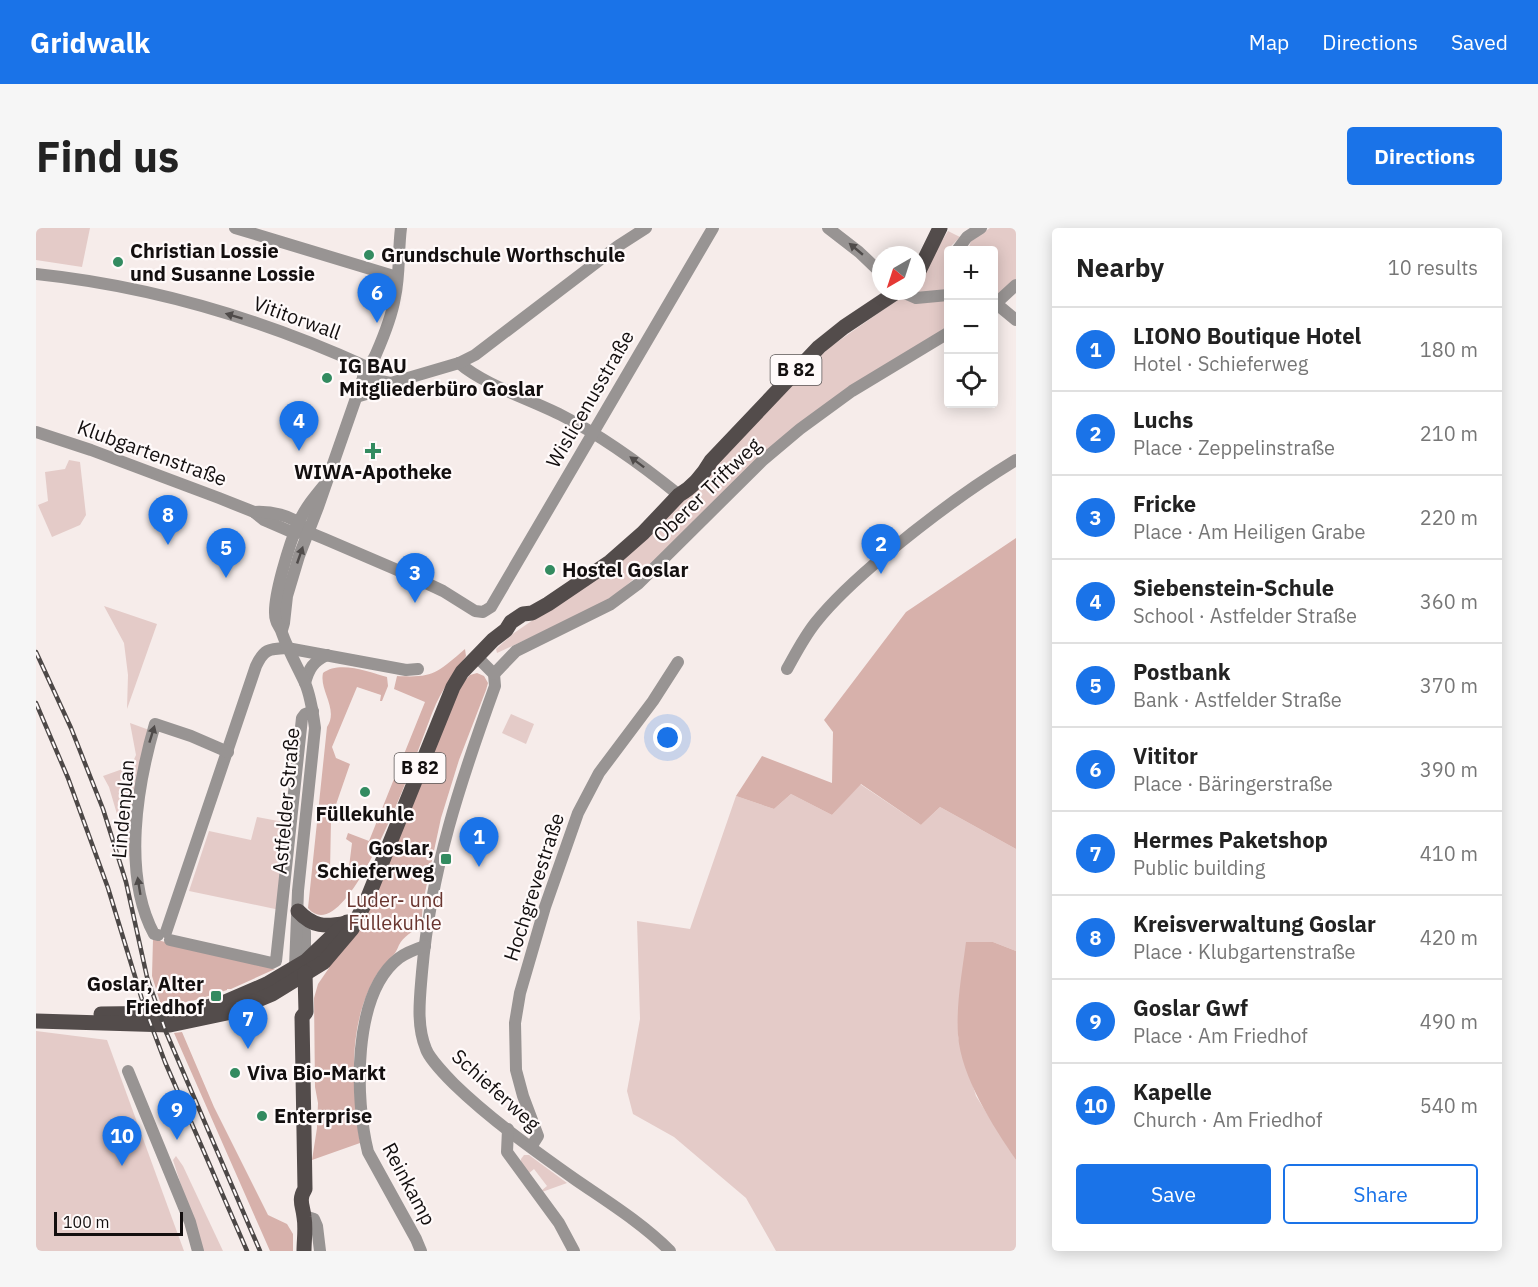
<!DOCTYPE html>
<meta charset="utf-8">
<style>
body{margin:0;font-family:"IBM Plex Sans",sans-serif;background:#f6f6f6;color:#222}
.controls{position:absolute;right:18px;top:18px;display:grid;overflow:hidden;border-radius:6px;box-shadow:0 3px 15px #0003}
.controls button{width:54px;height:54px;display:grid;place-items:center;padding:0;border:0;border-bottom:2px solid #e0e0e0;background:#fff;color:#222;font:30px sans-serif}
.compass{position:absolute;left:836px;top:18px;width:54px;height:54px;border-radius:50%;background:#fff;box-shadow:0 3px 15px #0003;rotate:219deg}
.scale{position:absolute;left:18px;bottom:15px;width:129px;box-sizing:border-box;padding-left:6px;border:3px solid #130f0f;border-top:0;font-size:16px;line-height:21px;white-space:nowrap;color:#130f0f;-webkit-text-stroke:4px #fffafa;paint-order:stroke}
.you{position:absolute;left:632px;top:510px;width:21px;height:21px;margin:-15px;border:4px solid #fff;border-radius:50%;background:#1a73e8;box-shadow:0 0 0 9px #1a73e833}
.badge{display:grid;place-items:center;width:39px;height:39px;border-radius:50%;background:#1a73e8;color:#fff;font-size:20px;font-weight:700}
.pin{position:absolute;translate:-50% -50px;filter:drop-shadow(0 2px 3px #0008)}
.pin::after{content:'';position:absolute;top:32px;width:21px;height:18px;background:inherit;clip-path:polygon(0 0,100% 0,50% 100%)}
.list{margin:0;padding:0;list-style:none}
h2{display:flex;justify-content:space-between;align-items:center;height:78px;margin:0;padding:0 24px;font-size:26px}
h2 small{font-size:20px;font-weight:400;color:#767676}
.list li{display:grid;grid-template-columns:39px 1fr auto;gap:18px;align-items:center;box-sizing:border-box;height:84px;padding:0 24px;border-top:2px solid #e0e0e0}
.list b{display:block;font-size:22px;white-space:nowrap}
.list p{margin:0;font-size:20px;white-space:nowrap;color:#767676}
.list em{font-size:20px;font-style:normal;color:#767676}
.actions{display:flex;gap:12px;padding:18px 24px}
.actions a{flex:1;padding:14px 0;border:2px solid #1a73e8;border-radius:6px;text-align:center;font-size:21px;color:#1a73e8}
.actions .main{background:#1a73e8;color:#fff}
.icon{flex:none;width:33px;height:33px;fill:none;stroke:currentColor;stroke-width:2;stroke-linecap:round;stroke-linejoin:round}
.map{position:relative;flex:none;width:980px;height:1023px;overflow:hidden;border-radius:6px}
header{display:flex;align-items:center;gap:36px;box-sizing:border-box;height:84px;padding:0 30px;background:#1a73e8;color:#fff}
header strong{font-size:28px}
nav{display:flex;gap:33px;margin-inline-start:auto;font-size:21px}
.intro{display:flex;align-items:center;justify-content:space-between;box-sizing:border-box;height:144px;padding:0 36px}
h1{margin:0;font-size:42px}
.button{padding:15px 27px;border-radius:6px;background:#1a73e8;color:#fff;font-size:21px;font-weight:700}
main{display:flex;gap:36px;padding:0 36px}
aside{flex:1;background:#fff;border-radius:6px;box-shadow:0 3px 15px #0003}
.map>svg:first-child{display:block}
.green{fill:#e4cbc8}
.forest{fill:#d7b1ab}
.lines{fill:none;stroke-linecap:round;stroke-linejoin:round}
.minor{stroke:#989493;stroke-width:12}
.major{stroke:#534c4b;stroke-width:15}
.rail-casing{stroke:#4d4847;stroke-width:4.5}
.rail{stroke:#fffafa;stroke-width:2;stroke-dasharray:7;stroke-linecap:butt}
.oneway{fill:#4f4b4a}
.poi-dot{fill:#338b60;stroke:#fffafa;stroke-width:2}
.labels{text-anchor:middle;stroke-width:4.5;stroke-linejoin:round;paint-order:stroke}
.shield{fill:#fffafa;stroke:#5a5656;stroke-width:1.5}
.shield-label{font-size:18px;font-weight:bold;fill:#130f0f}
.poi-label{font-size:20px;font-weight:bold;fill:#130f0f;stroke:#fffafa;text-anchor:start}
.street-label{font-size:20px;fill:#130f0f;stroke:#fffafa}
.park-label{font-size:20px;fill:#69352f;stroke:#fffafa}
</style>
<header>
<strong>Gridwalk</strong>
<nav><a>Map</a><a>Directions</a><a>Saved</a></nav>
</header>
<div class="intro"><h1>Find us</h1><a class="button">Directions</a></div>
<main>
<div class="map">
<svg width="980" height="1023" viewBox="0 0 980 1023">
<rect width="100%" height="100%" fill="#f6ecea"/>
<!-- green -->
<g class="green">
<path d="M0,0H54L46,39L0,32Z"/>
<path d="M954,0H980V51L962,68L958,66L957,22H932L935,13Z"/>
<path d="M912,3L924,9L912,21V61L891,66L874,63H881V54Z"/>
<path d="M864,70L874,73L912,71V101L818,157L584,363L560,379L461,425L460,421L478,405L542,361L794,119Z"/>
<path d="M33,232L44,234L50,287L44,297L16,309L2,277L12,273L9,244L29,241Z"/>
<path d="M68,378L121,396L91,481L92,447L88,415Z"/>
<path d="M475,486L498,496L490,516L466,505Z"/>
<path d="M94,495L116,503L96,637L73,559L67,548L95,538L100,527Z"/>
<path d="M824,556L885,597L904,579L980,621V723L957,714L922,781V809L940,868L980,932V1023H740L710,970L638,909L597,886L591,863L604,791L601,693L654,701L700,568L738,581L755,566L796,587Z"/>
<path d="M221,589L253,595L244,682L153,663L173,603L215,612Z"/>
<path d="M0,803L71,812L148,1023H0Z"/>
<path d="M488,927H493L531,955L506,964L505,963L511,958L498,941L492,946L485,936V931Z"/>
<path d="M140,928L147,938L187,1023H166L137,932Z"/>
</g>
<!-- forest -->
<g class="forest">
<path d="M980,310V621L904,579L885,597L825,556L796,587L755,566L738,581L700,568L726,528L796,555L797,504L788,492L870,384Z"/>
<path d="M429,421L430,428C418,445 405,463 397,483C387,507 313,729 272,680L291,499C303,481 283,463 287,445C303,432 334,444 351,449L352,458L346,473H344L345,467L321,459L296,519L300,530L314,536L295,591L294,644L312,647L316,615L310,611L312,605L333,613L389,474L358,461L361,448C398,450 401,445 429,421Z"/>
<path d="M441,445L448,448L452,455L450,462L423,532L405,590L387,674L385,700C377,702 367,709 363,717C362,719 361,722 359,725C354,732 346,738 341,746C310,798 317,858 324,915L276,932L281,900L282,875L279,859L278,770L282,756L293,740V735L426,456L434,447Z"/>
<path d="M117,711L239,741L195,761H191V762C169,769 148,777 125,777L116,748Z"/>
<path d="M930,714H957L980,723V932C957,898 925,849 922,807C920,776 926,745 930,714Z"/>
<path d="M146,804L178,879L232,987L251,996L257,1006V1023H234L138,805Z"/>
</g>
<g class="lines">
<!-- minor -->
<g class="minor">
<path d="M199,0L361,49"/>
<path d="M792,0L823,24L845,45"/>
<path d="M922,21L931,9L945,0"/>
<path d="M0,46C115,58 226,91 331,139"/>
<path d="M864,63L880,70L912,67"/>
<path d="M957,73L980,92"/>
<path d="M957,78L980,57"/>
<path d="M423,135C448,157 494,171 525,187C568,209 606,237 643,267"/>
<path d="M327,150L355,155"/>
<path d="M320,169L344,162L355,155L423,135L439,127L582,18L610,0"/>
<path d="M0,204L55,222L183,270L218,284L228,292L258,305L272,304L289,311L373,347L407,363L439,383L447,384L455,379L677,0"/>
<path d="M218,284C234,283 256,287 267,299"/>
<path d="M246,402L248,395L251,368L263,328L282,279L327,150C330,141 336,135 340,126C347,110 356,87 359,69C364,47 362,23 365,0"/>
<path d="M441,429L458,446L459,458C424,555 395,641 386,744C384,769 380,797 390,821C393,830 411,849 418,856C454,891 499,923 540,952C572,974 606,995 634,1023"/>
<path d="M751,441C760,425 768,409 780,394C800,369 825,347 849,327C891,292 934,260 980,232"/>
<path d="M458,446L480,423L575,376L602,356L726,233L764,201L816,163L912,105"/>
<path d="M269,455C273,440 277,434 291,427"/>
<path d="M263,687L269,704V737"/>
<path d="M130,704L220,438C228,421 232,421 251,420L370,442L382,441"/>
<path d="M122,707L118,706C86,646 101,558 119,496L155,508L192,524"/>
<path d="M134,712L236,735L240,733L266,490L269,486L277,483"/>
<path d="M259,739L262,663L279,500C277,485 275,469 269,455C261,438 252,422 246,405C245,400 241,397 240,392C234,376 255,311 263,294C269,280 279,268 289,256"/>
<path d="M92,843L154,994L162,1023"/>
<path d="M472,901L471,924L523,995L538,1023"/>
<path d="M495,919L502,908L487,868L480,842L479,795L484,765L509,679L542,585L563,545L617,473L642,434"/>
<path d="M268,988L278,991L281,998L284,1023"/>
<path d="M385,1023L380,1011L332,924C319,872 316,766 363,730C371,724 380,721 389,718"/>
</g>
<!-- major -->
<g class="major">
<path d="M881,47L904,0"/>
<path d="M262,683C277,699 289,699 310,695"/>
<path d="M65,786L145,785L187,775L231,756L270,733L311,694"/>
<path d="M0,793L134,797L191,785L236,766L288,734L316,701L332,669L417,459L426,444L457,412L470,402L475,394L487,386L496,385L512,376L574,334L607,305L643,267C657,259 667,247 675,233L783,119L808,99L862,63"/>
<path d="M268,1023C268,1012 270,1000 268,989C267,978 262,972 269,961L266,789L270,784L269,745"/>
</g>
<defs>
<g id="rail">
<path d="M0,424L35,500L67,581L90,654L111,749L130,804L224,1023"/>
<path d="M0,475L32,550L72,660L108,778L129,834L211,1023"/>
</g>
</defs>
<!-- rail casing -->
<use href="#rail" class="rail-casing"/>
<!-- rail -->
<use href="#rail" class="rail"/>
</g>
<!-- one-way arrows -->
<defs><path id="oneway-solid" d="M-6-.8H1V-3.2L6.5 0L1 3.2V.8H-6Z" transform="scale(1.5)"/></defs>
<g class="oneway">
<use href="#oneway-solid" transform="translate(820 21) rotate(-140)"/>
<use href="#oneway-solid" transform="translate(198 88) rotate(-163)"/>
<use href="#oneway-solid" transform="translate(601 234) rotate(-143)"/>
<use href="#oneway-solid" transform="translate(264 327) rotate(-71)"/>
<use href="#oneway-solid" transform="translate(116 506) rotate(-73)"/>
<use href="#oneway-solid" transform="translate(103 658) rotate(-99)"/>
</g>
<!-- markers -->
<g class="poi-dot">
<circle cx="333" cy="27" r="6"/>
<circle cx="82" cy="34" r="6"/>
<circle cx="291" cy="150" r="6"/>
<path d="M334 214h6v6h6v6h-6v6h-6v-6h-6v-6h6z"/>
<circle cx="514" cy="342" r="6"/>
<circle cx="329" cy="564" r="6"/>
<rect x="404" y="625" width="12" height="12" rx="3"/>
<rect x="174" y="762" width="12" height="12" rx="3"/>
<circle cx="199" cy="845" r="6"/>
<circle cx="226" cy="888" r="6"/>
</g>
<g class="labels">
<!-- shield labels -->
<g class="shield">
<rect x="734.5" y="127" width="51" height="30" rx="4.5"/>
<rect x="358.5" y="525" width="51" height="30" rx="4.5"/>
</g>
<g class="shield-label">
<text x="760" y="148">B 82</text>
<text x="384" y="546">B 82</text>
</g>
<!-- poi labels -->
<g class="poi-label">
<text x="94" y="30">Christian Lossie<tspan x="94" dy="23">und Susanne Lossie</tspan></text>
<text x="345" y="34">Grundschule Worthschule</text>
<text x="303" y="145">IG BAU<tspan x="303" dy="23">Mitgliederbüro Goslar</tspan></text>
<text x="337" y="251" text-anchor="middle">WIWA-Apotheke</text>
<text x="526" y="349">Hostel Goslar</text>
<text x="329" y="593" text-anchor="middle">Füllekuhle</text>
<text x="398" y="627" text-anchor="end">Goslar,<tspan x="398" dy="23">Schieferweg</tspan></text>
<text x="168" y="763" text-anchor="end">Goslar, Alter<tspan x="168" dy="23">Friedhof</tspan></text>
<text x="211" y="852">Viva Bio-Markt</text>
<text x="238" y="895">Enterprise</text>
</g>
<!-- street labels -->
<g class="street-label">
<text transform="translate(261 90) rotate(20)" y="7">Vititorwall</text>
<text transform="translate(554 171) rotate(-60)" y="7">Wislicenusstraße</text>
<text transform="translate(116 225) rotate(20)" y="7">Klubgartenstraße</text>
<text transform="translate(671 262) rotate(-44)" y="7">Oberer Triftweg</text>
<text transform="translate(250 573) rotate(-85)" y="7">Astfelder Straße</text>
<text transform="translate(87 581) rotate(-85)" y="7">Lindenplan</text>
<text transform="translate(498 659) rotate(-72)" y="7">Hochgrevestraße</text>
<text transform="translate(460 862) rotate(42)" y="7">Schieferweg</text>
<text transform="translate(373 956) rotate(62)" y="7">Reinkamp</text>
</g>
<!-- park labels -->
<g class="park-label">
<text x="359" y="679">Luder- und<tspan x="359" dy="23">Füllekuhle</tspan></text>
</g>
</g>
</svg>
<div class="controls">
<button>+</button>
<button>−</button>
<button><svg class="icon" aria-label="locate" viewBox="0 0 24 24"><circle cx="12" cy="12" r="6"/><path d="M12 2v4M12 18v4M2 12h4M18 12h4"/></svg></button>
</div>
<svg class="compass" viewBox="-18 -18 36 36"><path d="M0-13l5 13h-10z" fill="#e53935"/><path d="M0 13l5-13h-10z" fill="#767676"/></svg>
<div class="scale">100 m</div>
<div class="you"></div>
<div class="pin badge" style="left:443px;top:639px">1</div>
<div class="pin badge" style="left:845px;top:346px">2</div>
<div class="pin badge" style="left:379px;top:375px">3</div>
<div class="pin badge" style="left:263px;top:223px">4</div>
<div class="pin badge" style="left:190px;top:350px">5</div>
<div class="pin badge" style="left:341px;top:95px">6</div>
<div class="pin badge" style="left:212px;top:821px">7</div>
<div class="pin badge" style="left:132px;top:317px">8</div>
<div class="pin badge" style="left:141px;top:912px">9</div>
<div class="pin badge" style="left:86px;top:938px">10</div>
</div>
<aside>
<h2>Nearby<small>10 results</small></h2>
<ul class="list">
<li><span class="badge">1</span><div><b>LIONO Boutique Hotel</b><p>Hotel · Schieferweg</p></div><em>180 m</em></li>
<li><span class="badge">2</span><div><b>Luchs</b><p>Place · Zeppelinstraße</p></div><em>210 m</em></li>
<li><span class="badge">3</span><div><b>Fricke</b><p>Place · Am Heiligen Grabe</p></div><em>220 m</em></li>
<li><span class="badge">4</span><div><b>Siebenstein-Schule</b><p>School · Astfelder Straße</p></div><em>360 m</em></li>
<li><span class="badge">5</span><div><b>Postbank</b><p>Bank · Astfelder Straße</p></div><em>370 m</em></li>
<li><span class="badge">6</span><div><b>Vititor</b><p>Place · Bäringerstraße</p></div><em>390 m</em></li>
<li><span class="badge">7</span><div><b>Hermes Paketshop</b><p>Public building</p></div><em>410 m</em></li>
<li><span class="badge">8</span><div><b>Kreisverwaltung Goslar</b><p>Place · Klubgartenstraße</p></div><em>420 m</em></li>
<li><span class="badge">9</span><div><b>Goslar Gwf</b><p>Place · Am Friedhof</p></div><em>490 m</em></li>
<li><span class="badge">10</span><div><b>Kapelle</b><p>Church · Am Friedhof</p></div><em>540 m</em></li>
</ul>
<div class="actions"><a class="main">Save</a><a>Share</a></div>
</aside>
</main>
